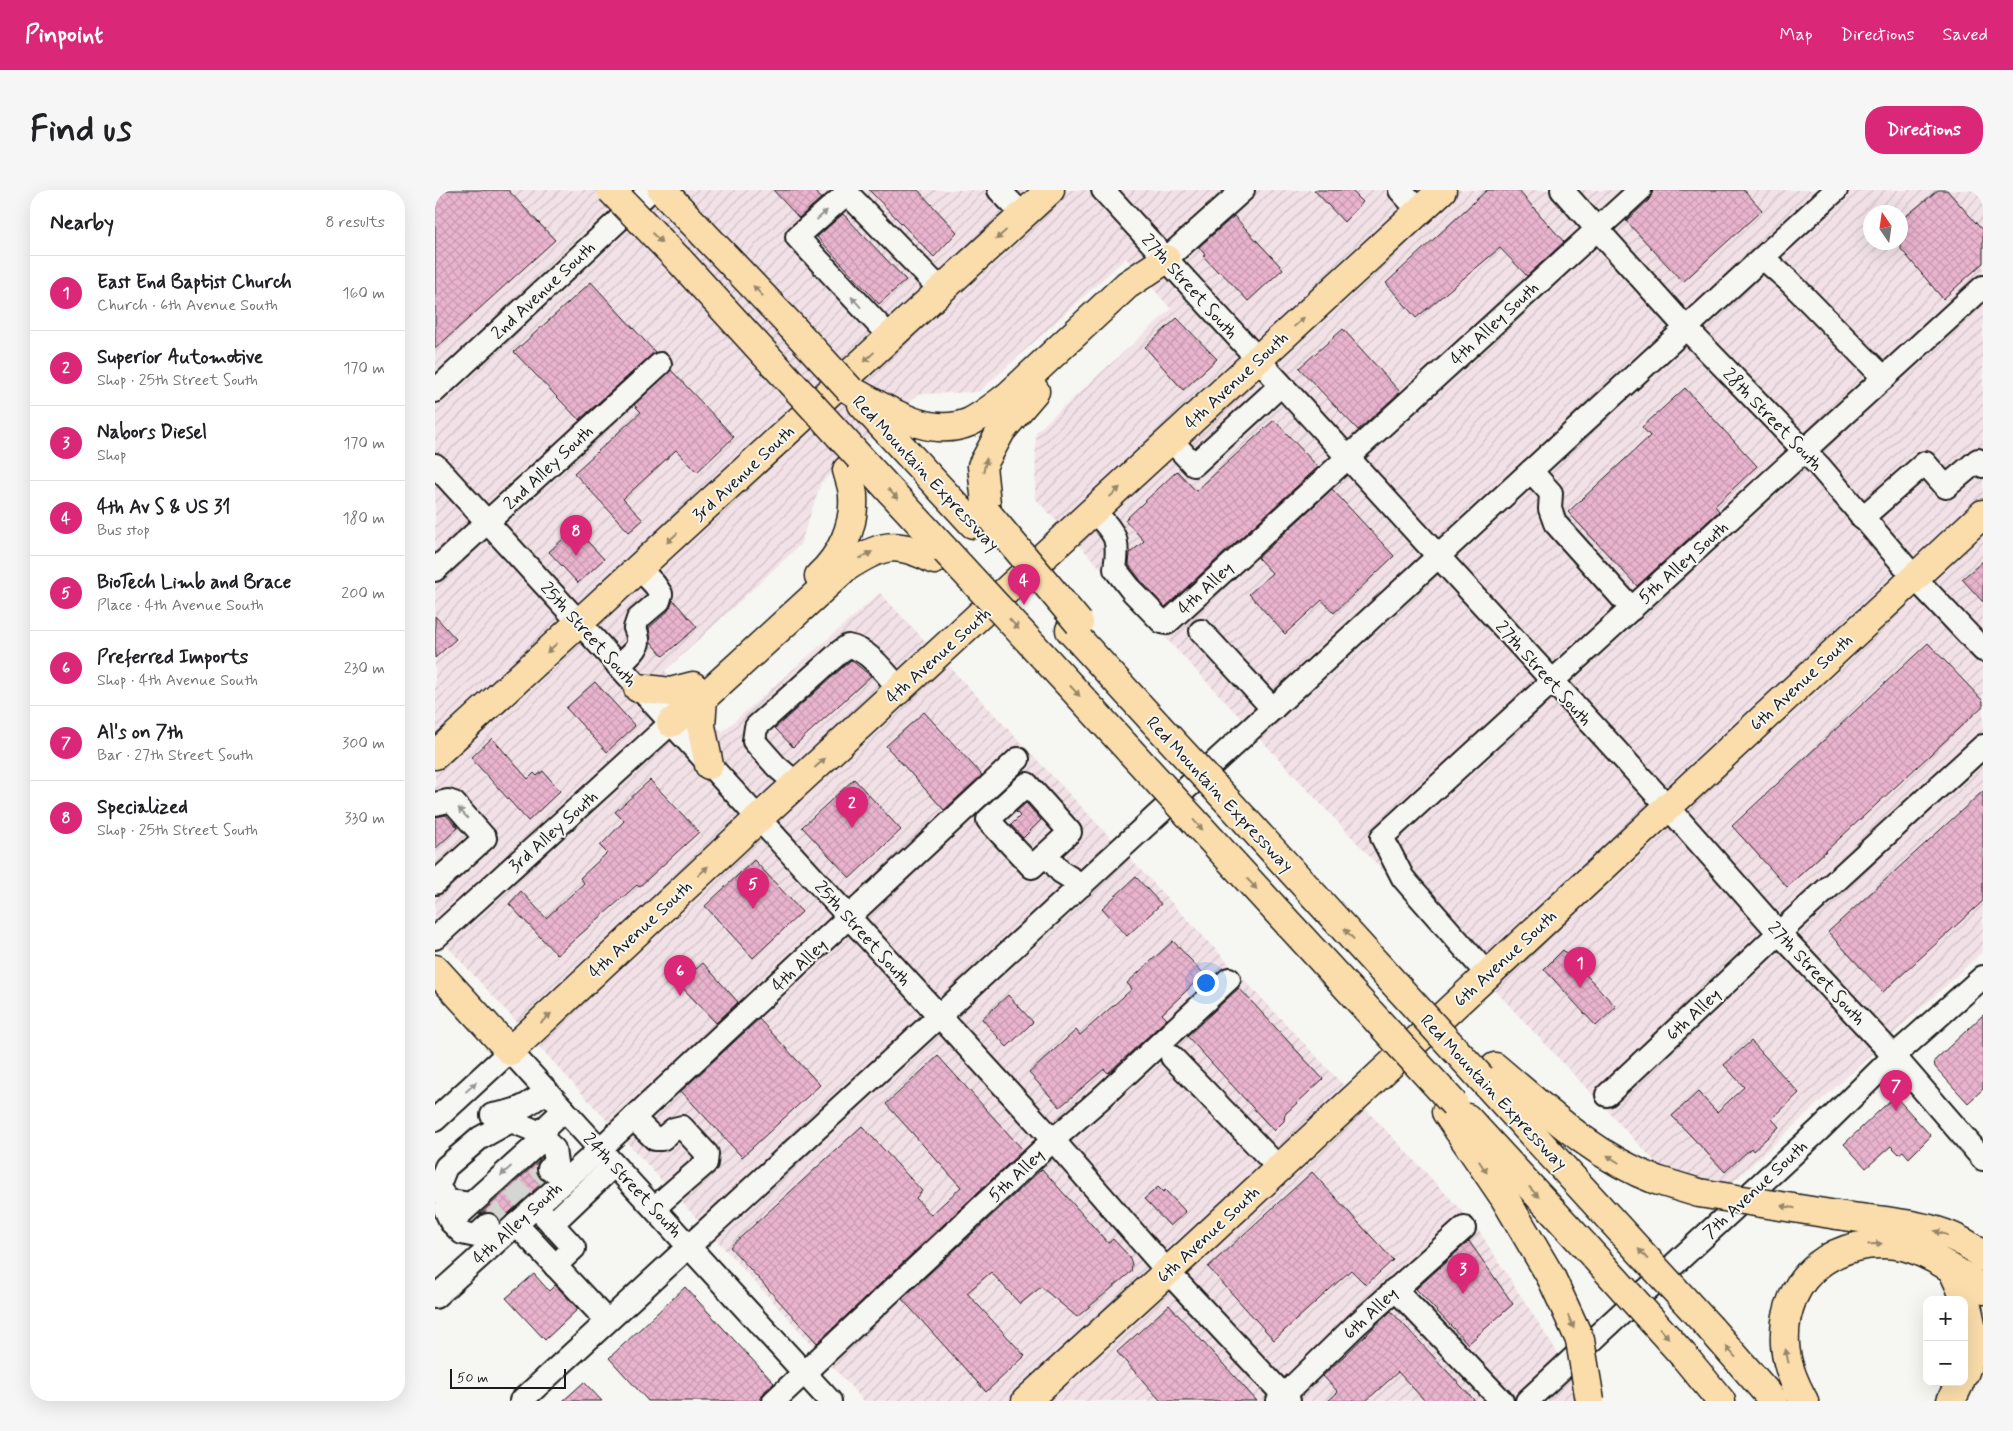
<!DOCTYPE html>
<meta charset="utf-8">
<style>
body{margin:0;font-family:Mynerve,sans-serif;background:#f6f6f6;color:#202124}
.controls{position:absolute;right:15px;bottom:15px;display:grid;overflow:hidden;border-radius:10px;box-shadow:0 5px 20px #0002}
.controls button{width:45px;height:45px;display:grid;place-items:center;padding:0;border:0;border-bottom:1px solid #e0e0e0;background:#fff;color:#202124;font:25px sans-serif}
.compass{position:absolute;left:1428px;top:15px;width:45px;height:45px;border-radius:50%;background:#fff;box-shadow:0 5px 20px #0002;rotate:347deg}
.scale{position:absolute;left:15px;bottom:12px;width:116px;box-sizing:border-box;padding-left:5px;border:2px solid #1c1c1c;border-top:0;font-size:14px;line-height:18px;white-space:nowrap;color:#1c1c1c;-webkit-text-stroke:4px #f6f6f2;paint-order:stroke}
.you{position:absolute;left:770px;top:792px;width:18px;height:18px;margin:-12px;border:4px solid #fff;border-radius:50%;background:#1a73e8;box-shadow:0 0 0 8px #1a73e833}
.badge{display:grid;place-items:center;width:32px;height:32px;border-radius:50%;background:#db2777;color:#fff;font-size:16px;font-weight:700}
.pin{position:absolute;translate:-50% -41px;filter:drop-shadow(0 1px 2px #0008)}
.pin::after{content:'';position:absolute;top:26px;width:18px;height:15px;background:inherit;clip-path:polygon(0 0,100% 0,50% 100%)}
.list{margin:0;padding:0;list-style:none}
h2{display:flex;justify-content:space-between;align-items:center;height:65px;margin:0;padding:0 20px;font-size:21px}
h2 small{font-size:16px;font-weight:400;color:#757577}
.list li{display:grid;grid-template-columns:32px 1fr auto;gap:15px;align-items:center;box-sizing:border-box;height:75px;padding:0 20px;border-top:1px solid #e0e0e0}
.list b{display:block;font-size:19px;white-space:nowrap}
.list p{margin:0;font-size:16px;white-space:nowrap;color:#757577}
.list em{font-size:16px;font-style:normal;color:#757577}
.map{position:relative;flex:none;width:1548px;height:1211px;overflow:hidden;border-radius:20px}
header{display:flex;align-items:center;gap:30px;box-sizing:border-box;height:70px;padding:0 25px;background:#db2777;color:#fff}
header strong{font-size:24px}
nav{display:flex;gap:28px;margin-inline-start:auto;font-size:18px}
.intro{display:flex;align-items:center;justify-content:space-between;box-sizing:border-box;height:120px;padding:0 30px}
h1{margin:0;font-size:35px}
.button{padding:12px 22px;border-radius:20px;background:#db2777;color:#fff;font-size:18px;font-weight:700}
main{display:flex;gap:30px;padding:0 30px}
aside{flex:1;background:#fff;border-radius:20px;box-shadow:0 5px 20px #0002}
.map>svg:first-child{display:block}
.industrial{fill:url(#industrial-furrows);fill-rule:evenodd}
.building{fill:url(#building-cross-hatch);stroke:#1c1c1c}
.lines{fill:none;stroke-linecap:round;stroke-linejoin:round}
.minor-tunnel{stroke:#d5d5d2;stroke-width:22;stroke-dasharray:22 11;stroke-linecap:butt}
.minor-casing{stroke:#1c1c1c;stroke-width:26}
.major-casing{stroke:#1c1c1c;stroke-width:31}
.highway-casing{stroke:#1c1c1c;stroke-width:31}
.minor{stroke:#f6f6f2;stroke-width:22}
.major{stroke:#faddab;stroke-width:28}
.highway{stroke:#faddab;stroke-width:28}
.highway-bridge-casing{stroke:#1c1c1c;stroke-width:31;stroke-linecap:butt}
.highway-bridge{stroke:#faddab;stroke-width:28}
.oneway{fill:#949492}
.oneway2{fill:#96866b}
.labels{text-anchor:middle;stroke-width:4;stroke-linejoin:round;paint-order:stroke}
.street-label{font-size:18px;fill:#1c1c1c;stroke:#f6f6f2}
</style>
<header>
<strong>Pinpoint</strong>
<nav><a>Map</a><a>Directions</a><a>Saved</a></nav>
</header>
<div class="intro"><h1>Find us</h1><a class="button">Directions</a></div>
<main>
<aside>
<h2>Nearby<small>8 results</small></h2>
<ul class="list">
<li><span class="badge">1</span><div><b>East End Baptist Church</b><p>Church · 6th Avenue South</p></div><em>160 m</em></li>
<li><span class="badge">2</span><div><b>Superior Automotive</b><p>Shop · 25th Street South</p></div><em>170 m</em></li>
<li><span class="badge">3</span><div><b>Nabors Diesel</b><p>Shop</p></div><em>170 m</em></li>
<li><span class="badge">4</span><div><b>4th Av S &amp; US 31</b><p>Bus stop</p></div><em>180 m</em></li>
<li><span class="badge">5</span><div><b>BioTech Limb and Brace</b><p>Place · 4th Avenue South</p></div><em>200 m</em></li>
<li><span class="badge">6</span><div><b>Preferred Imports</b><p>Shop · 4th Avenue South</p></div><em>230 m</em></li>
<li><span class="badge">7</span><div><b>Al's on 7th</b><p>Bar · 27th Street South</p></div><em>300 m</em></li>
<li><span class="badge">8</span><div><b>Specialized</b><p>Shop · 25th Street South</p></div><em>330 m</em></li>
</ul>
</aside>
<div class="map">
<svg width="1548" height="1211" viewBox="0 0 1548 1211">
<defs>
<pattern id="industrial-furrows" width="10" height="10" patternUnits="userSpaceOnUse" patternTransform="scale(1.25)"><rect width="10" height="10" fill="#f2e2e7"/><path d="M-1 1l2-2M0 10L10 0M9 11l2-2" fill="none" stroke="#cfc1c6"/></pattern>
<pattern id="building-cross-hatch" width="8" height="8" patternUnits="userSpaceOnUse" patternTransform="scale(1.25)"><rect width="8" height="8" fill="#eab4ce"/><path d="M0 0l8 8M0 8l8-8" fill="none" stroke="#c89ab0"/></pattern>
</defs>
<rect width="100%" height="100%" fill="#f6f6f2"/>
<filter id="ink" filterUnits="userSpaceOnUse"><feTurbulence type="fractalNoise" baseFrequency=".02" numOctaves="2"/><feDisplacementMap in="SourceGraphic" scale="10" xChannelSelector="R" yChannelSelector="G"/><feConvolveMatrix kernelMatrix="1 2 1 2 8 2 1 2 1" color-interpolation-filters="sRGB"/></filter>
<g filter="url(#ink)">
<!-- industrial -->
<path class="industrial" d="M0,0H1548V761L1296,994L1227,979L600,308L601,242L736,119L691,68L544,202L483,204L386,293L365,355L230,481L287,542L445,403L1040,1035L1137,1185L1138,1211H429L0,743ZM1436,22H1466V52H1436Z"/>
<!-- building -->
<g class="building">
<path d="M0,0H73L120,50L0,159Z"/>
<path d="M338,0H379L386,8L364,28Z"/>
<path d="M434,0H483L522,42L499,67Z"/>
<path d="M879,0H916L928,12L909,32Z"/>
<path d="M1052,0H1083L1129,52L1092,86L1065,58L981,128L951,93Z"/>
<path d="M1218,0H1309L1327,20L1248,92L1191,31L1214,10Z"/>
<path d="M1503,0H1512L1548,41V73L1508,109L1466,59V30Z"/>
<path d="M408,24L471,90L444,114L382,47Z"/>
<path d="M799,26L848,79L813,111L784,80L783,82L768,66L770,65L764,57Z"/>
<path d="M156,92L220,162L144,230L79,162Z"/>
<path d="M742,128L782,169L748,200L710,157Z"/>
<path d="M908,139L965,202L923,240L864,178Z"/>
<path d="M236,180L299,247L262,282L241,260L188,309L208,330L194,342L139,283L206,222L199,215Z"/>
<path d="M1250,198L1322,276L1280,316L1284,321L1202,396L1133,322L1215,246L1207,237Z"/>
<path d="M839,230L883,277L730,417L708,393L694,375L695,363L709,351L690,330L742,281L761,301Z"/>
<path d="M897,299L959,366L899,423L887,410L850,444L814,404L837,383L823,368Z"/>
<path d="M140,338L169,369L143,393L114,362Z"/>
<path d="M1548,371V412L1527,389Z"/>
<path d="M238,410L262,437L228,466L216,452L214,438L233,421Z"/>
<path d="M0,426L21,449L0,468Z"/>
<path d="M1493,453L1548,511V516L1352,697L1297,636Z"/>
<path d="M416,470L436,486L358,557L340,538Z"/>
<path d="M160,492L200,536L172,562L131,518Z"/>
<path d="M489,522L547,585L509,620L451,556Z"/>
<path d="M57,548L93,589L99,583L102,586L108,581L125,601L93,631L36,568Z"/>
<path d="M419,589L466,640L415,688L367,637Z"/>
<path d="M215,590L264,642L204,697L202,695L122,765L74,714L86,701L111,728L149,693L145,688L172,663L165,656L189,631L180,622Z"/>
<path d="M1548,601V711L1448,802L1393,742Z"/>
<path d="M591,613L606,630L588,648L576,635L585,626L581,622Z"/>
<path d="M11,625L23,638L0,659V627Z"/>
<path d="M319,670L367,722L318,768L270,716Z"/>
<path d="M701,687L726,714L692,746L667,718Z"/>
<path d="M738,751L769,784L727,824L732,829L673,883L669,879L625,917L594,883L641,840L645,845L697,799L692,793Z"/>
<path d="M1128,760L1181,817L1161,836L1109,779Z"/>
<path d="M268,773L303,812L281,833L241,791L258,775L261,779Z"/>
<path d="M804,798L888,889L850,924L849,931L839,941L752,846Z"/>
<path d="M573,805L598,832L572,857L547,829Z"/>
<path d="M1548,825V899L1533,913L1500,877L1499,871Z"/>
<path d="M324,829L385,895L307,967L246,901Z"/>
<path d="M1316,851L1364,903L1337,929L1344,937L1318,961L1316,958L1290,982L1237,926L1263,902L1282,922L1309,897L1289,875Z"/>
<path d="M503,866L588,960L382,1153L295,1057L427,936L487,1001L481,1008L496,1025L526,997L451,914Z"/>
<path d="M1460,906L1496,946L1474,968L1468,961L1464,964L1456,956L1431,978L1409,954Z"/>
<path d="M105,970L102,975L101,982L104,987L109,991L65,1031L62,1026L56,1022H50L44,1025Z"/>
<path d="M607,979L673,1053L678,1049L694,1066L697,1074L696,1082L642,1127L606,1097L585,1114L556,1082L532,1103L590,1166L551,1202L467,1109Z"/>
<path d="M877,982L958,1070L931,1095L916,1080L839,1150L773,1077Z"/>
<path d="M723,997L728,1002L730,1000L751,1022L735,1036L709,1009Z"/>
<path d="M1034,1051L1078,1114L1033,1154L981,1099Z"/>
<path d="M99,1084L114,1101L120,1095L143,1119L110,1150L71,1108Z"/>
<path d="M250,1097L339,1193L330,1201L324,1211H213L174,1168Z"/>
<path d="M734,1115L822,1211H726L682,1162Z"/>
<path d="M956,1121L1040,1211H990L963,1182L931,1211H893L903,1202L888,1186Z"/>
<path d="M149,1192L167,1211H128Z"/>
</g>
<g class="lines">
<!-- minor-tunnel -->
<path class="minor-tunnel" d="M53,1035L114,979"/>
<defs>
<g id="minor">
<path d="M564,0L588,25"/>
<path d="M668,0L1232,616L1344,743L1459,866L1548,969"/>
<path d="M965,0L984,21"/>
<path d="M1127,0L1251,138L1385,277L1479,387L1548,460"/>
<path d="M1328,68L1354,91L1449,188"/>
<path d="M731,69L808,0"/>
<path d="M455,147L362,47L412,3L506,100"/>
<path d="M0,201L216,0"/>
<path d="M736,250L759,275L846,195"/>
<path d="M0,275L618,950L733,1082L854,1211"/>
<path d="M1096,281L1116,303L1115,319L1120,333L1197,419"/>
<path d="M659,321C680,344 685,347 680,379L698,402L727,432L732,433L1205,0"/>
<path d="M1427,328L1490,273L1511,297L1543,270L1548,276"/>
<path d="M0,380L225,174"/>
<path d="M766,441L838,519"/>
<path d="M183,476C197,463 209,458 200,438L203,429L224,411L226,404L220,395L204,378"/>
<path d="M362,594L342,577L319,551L321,537L406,461L413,456C434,459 452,485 465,500"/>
<path d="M0,614L13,611L19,613L50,648L0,693"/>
<path d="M611,664L635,642L592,594L553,630L597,677L611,664L626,682L647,695"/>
<path d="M0,748L236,533"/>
<path d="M1052,784L968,688L947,647L1548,97"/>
<path d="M737,867L844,978"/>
<path d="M1172,905L1344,743L1548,556"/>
<path d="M57,925C83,921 91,917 112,901"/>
<path d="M198,928L220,949H227L239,939L247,937L272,964L271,973L219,1018"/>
<path d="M0,930L75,861L395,1211"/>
<path d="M35,1014L13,1011L3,997L11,977L45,948L76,931L96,939L108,949L119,959L121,973L114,979"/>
<path d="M10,1019L16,1032L27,1043L41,1046L53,1035"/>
<path d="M107,1023L139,1058L120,1076"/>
<path d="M16,1032L108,949L111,937L129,920"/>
<path d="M81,1034L172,1131"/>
<path d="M117,1034L179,975"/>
<path d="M960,1099L1067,1211"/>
<path d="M0,1107L165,959L583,569"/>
<path d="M86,1211L1401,0"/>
<path d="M339,1211L618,950L665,909L794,789"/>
<path d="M843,1211L920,1136L1029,1038"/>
<path d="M1092,1211L1385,939L1459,866L1548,787"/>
</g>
<g id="major">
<path d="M0,565L615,0"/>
<path d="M0,779L75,861L323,629L1007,0"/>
<path d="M591,1211L753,1063L1548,324"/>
</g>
<g id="highway">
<path d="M227,0L357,137"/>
<path d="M244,70L328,162"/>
<path d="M415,200C451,218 493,250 535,232C549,225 561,215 573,206L692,95L731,69"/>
<path d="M427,214L538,334"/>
<path d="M425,268L510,360"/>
<path d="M552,323L547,276L566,241L600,201"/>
<path d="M384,386C406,366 420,336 418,306C418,298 414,288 412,280"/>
<path d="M635,440L723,536"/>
<path d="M607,465L695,561"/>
<path d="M203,498L235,502L258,496"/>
<path d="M268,508L266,536L274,575"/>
<path d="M236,533L268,508L410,378C445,355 461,349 499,370"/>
<path d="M812,632L947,780"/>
<path d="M784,658L919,805"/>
<path d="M1060,877C1111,920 1158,966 1221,990"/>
<path d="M1046,888L1176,1030"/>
<path d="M1011,922L1069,1007L1116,1087"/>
<path d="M1032,928L1149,1055"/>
<path d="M1402,1025C1447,1032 1514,1032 1548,1067"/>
<path d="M1518,1081C1534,1114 1545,1148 1529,1184"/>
<path d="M1276,1139L1339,1211"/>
<path d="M1248,1165L1286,1211"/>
<path d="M1369,1211C1359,1193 1351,1174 1350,1154C1346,1085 1404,1044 1468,1056C1491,1061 1530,1086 1548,1100"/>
<path d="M1516,1211L1525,1192"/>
</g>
</defs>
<!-- minor casing -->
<use href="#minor" class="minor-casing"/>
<!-- major casing -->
<use href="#major" class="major-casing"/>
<!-- highway casing -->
<use href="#highway" class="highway-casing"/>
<!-- minor -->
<use href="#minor" class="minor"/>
<!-- major -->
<use href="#major" class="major"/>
<!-- highway -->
<use href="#highway" class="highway"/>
<defs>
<g id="highway-bridge">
<path d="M176,0L244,70"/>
<path d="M357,137L415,200"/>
<path d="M328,162L425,268"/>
<path d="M552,323L644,433"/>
<path d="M510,360L607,465"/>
<path d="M723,536L812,632"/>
<path d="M695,561L784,658"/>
<path d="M947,780L1046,888"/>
<path d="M919,805L1019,914"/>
<path d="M1221,990L1264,1003L1402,1025"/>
<path d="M1176,1030L1276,1139"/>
<path d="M1149,1055L1248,1165"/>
<path d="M1116,1087L1145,1150L1155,1211"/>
</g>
</defs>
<!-- highway-bridge casing -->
<use href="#highway-bridge" class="highway-bridge-casing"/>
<!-- highway-bridge -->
<use href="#highway-bridge" class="highway-bridge"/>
</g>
<!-- one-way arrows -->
<defs><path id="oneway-solid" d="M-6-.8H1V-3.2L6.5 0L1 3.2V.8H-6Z" transform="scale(1.25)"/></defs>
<g class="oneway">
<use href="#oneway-solid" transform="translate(387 25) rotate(-42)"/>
<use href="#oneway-solid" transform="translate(421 112) rotate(-132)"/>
<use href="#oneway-solid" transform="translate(28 623) rotate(-132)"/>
<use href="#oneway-solid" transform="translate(36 897) rotate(-43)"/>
<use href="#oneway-solid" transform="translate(71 981) rotate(138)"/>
</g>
<g class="oneway2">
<use href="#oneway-solid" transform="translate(566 45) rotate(137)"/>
<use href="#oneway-solid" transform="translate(222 48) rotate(44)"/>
<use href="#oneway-solid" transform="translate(323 101) rotate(-133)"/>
<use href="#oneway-solid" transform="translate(864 132) rotate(-43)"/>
<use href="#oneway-solid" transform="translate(434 167) rotate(137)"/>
<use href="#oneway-solid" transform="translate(550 275) rotate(-77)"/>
<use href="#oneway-solid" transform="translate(680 302) rotate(-43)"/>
<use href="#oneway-solid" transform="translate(458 304) rotate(47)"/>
<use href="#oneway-solid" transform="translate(237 348) rotate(137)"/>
<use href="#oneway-solid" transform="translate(431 365) rotate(-28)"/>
<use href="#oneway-solid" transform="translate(579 434) rotate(47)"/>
<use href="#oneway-solid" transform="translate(117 458) rotate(137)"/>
<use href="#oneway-solid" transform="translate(640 501) rotate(47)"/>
<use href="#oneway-solid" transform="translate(385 573) rotate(-42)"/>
<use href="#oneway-solid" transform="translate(763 635) rotate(48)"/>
<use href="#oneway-solid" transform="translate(268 681) rotate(-43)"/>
<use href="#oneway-solid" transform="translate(817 694) rotate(47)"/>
<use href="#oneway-solid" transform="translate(914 744) rotate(-133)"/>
<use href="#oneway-solid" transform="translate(111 828) rotate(-43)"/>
<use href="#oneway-solid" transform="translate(1178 969) rotate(-148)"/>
<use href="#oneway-solid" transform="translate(1048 977) rotate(56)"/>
<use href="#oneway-solid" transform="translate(1099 1002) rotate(47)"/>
<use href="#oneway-solid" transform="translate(1353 1017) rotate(-171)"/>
<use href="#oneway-solid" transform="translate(1506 1043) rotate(-162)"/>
<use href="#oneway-solid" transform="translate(1440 1054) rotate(-4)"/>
<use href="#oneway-solid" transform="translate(1208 1064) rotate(-132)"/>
<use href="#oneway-solid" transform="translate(1136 1132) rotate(66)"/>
<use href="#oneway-solid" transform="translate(1229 1143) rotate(48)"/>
<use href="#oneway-solid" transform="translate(1296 1162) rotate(-131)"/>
<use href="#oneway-solid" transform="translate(1352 1166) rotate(-102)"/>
</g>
</g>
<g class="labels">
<!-- street labels -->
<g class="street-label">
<text transform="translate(755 96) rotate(48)" y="6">27th Street South</text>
<text transform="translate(108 100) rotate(-43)" y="6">2nd Avenue South</text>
<text transform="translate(1059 133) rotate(-43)" y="6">4th Alley South</text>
<text transform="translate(801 190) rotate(-43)" y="6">4th Avenue South</text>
<text transform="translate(1338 229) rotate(46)" y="6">28th Street South</text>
<text transform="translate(113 277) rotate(-43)" y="6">2nd Alley South</text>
<text transform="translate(308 283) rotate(-43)" y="6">3rd Avenue South</text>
<text transform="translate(491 283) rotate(47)" y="6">Red Mountain Expressway</text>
<text transform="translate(1248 372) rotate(-42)" y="6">5th Alley South</text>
<text transform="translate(770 398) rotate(-43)" y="6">4th Alley</text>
<text transform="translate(154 444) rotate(48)" y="6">25th Street South</text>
<text transform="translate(503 465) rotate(-42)" y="6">4th Avenue South</text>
<text transform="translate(1109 483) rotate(48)" y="6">27th Street South</text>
<text transform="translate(1366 492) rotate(-43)" y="6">6th Avenue South</text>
<text transform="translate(785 604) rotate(47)" y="6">Red Mountain Expressway</text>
<text transform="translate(118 641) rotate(-42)" y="6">3rd Alley South</text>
<text transform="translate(205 739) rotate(-43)" y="6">4th Avenue South</text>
<text transform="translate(428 743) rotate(48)" y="6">25th Street South</text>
<text transform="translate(1070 768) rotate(-43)" y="6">6th Avenue South</text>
<text transform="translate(364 775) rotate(-43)" y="6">4th Alley</text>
<text transform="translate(1382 783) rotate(47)" y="6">27th Street South</text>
<text transform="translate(1258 824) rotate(-43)" y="6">6th Alley</text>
<text transform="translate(1059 902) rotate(47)" y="6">Red Mountain Expressway</text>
<text transform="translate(581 985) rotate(-43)" y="6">5th Alley</text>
<text transform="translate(198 995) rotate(47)" y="6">24th Street South</text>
<text transform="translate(1320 999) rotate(-43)" y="6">7th Avenue South</text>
<text transform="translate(82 1033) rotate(-42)" y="6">4th Alley South</text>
<text transform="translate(773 1044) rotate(-43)" y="6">6th Avenue South</text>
<text transform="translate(935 1123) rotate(-43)" y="6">6th Alley</text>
</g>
</g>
</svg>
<div class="controls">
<button>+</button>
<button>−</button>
</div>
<svg class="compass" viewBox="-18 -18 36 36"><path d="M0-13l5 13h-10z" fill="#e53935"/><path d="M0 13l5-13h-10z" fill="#757577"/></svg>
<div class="scale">50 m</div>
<div class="you"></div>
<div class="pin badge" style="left:1145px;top:798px">1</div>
<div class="pin badge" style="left:417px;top:638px">2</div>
<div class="pin badge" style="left:1028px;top:1104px">3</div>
<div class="pin badge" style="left:589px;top:415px">4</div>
<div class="pin badge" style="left:318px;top:719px">5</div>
<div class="pin badge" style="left:245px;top:806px">6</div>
<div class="pin badge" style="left:1461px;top:921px">7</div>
<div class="pin badge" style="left:141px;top:366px">8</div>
</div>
</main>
